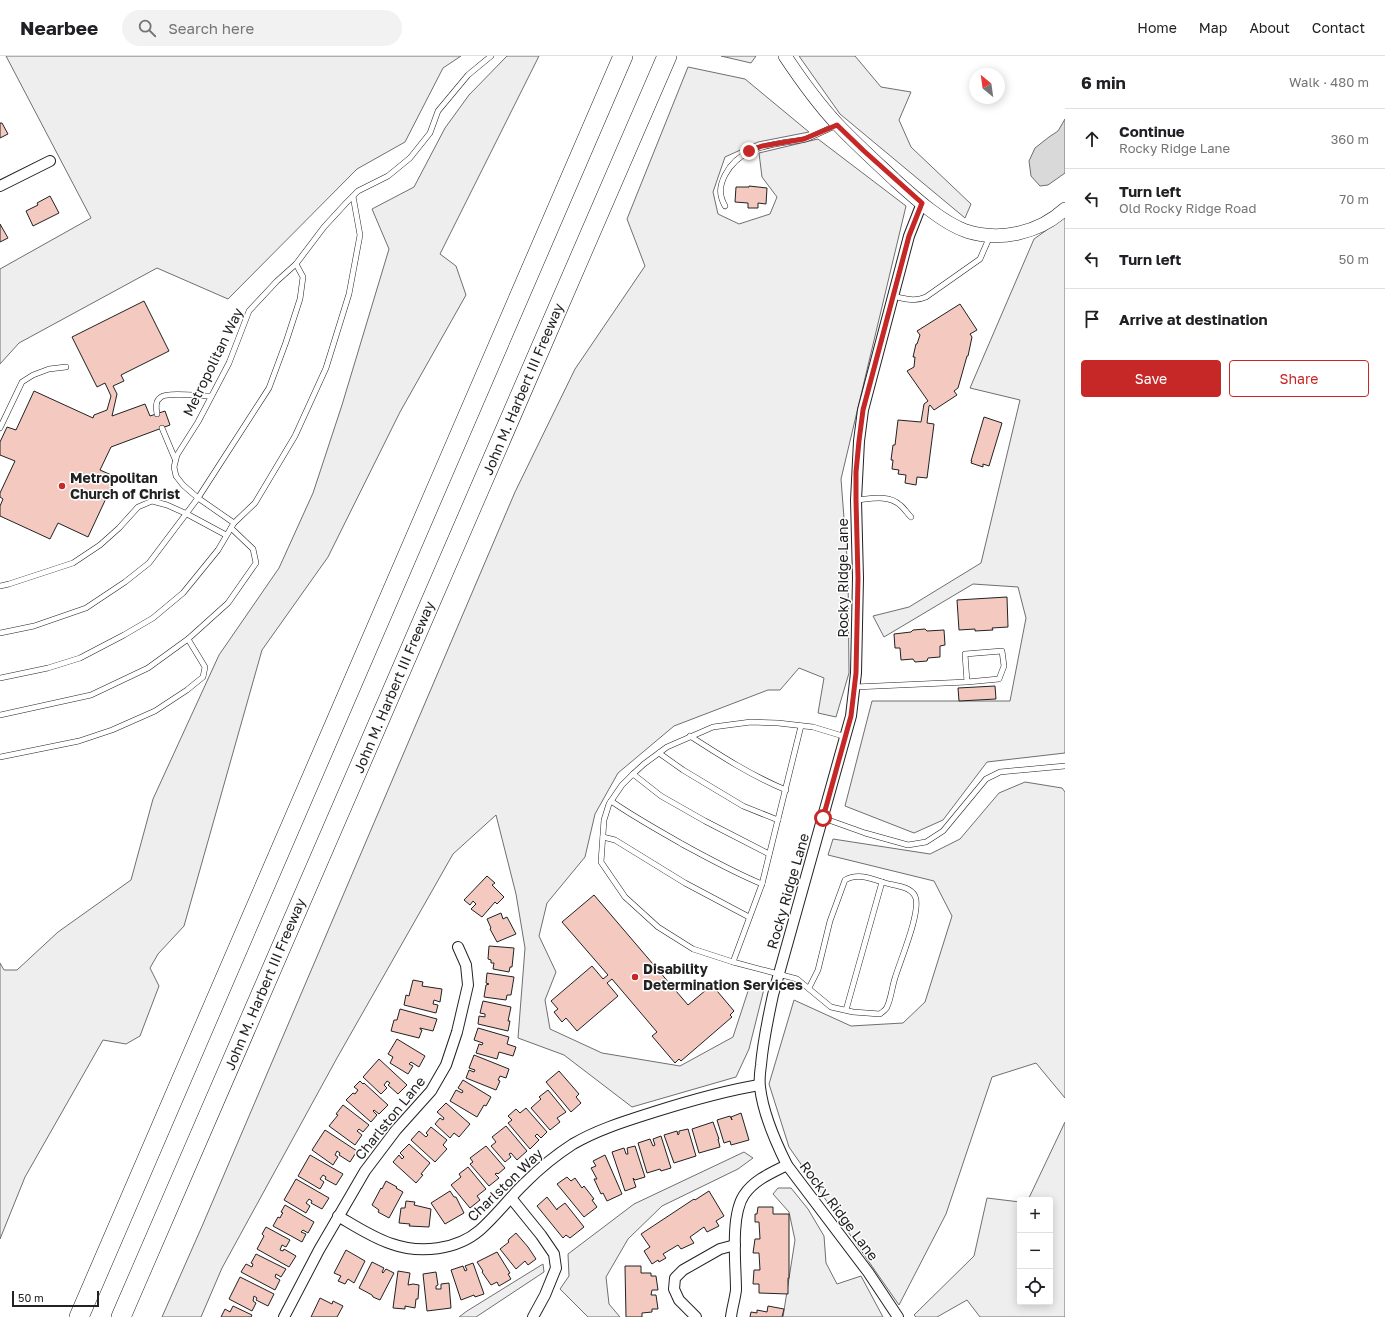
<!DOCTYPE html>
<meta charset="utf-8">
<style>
body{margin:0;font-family:"Golos Text",sans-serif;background:#f2f2f2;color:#202124}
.controls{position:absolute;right:12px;bottom:12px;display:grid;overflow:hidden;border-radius:4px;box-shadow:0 2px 10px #0003}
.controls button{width:36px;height:36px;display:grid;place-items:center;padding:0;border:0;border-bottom:1px solid #e0e0e0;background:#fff;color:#202124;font:20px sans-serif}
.compass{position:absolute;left:969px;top:12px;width:36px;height:36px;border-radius:50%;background:#fff;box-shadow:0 2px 10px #0003;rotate:331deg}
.scale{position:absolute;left:12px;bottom:10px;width:87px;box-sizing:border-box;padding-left:4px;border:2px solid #222;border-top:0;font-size:11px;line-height:14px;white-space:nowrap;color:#222;-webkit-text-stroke:3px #fff;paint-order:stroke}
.stop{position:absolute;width:12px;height:12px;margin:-9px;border:3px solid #c62828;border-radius:50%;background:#fff}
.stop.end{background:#c62828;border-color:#fff;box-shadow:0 1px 4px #0008}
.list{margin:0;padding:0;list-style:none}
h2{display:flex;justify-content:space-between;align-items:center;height:52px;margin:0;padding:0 16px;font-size:17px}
h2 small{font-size:13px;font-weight:400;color:#757577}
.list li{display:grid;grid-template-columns:26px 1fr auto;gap:12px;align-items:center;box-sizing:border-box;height:60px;padding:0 16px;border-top:1px solid #e0e0e0}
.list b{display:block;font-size:15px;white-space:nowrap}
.list p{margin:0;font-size:13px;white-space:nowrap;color:#757577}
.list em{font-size:13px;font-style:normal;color:#757577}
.actions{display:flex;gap:8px;padding:12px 16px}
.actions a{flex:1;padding:9px 0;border:1px solid #c62828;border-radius:4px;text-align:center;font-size:14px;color:#c62828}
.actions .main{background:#c62828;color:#fff}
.icon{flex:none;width:22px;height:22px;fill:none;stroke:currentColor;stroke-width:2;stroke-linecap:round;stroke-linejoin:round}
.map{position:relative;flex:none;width:1065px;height:1261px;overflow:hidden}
header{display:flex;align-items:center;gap:24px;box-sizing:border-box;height:56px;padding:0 20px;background:#fff;border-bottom:1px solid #e0e0e0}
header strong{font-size:19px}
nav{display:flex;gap:22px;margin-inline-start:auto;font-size:14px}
.search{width:280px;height:36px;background:#f2f2f2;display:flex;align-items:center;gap:10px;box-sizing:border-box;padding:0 14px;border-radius:22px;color:#757577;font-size:15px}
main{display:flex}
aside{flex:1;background:#fff}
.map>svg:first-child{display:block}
.green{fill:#eee;stroke:#6f6f6f}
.water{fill:#d9d9d9;stroke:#6f6f6f}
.building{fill:#f3c9c0;stroke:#222}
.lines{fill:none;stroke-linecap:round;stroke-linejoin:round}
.service-casing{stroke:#222;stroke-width:6}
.minor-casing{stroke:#222;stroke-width:12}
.tertiary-casing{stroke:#222;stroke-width:14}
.motorway-casing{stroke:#222;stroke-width:20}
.service{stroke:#fff;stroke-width:5}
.minor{stroke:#fff;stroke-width:10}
.tertiary{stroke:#fff;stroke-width:13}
.motorway{stroke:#fff;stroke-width:19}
.route{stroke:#c62828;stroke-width:5}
.poi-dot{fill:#c62828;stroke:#fff;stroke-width:1.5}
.labels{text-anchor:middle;stroke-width:3;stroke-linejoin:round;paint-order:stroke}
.street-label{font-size:14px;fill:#222;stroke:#fff}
.poi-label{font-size:14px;font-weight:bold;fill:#222;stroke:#fff;text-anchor:start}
</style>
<header>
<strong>Nearbee</strong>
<div class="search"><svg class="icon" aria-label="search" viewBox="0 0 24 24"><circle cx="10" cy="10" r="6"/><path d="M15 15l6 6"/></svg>Search here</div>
<nav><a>Home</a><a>Map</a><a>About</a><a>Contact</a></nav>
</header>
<main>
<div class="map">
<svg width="1065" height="1261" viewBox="0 0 1065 1261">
<rect width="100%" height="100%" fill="#fff"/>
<!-- green -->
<g class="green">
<path d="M6,0H461L443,12L405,86L357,113L228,243L157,212L19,287L0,308V213L91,162Z"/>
<path d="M507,0H539L440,198L456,210L466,239L400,356L328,501L262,594L184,870L158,898L150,912L159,930L140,980L126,988L103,984L25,1121L0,1183V907L4,914H17L58,876L131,824L153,743L219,599L279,512L313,437L342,349L389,193L372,153L414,131L445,72L469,39Z"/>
<path d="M721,0H756L751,7Z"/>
<path d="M799,0H855L881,31L911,36L899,64L911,91L971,148L965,162L840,58Z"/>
<path d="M688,11L745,23L809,76L758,86L725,101L713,136L718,158L739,168L770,158L777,141L762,121L759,97L818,83L906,150L841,423L848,514L849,617L836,661L818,657L824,622L799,612L780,634H768L674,670L618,717L595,758L585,801L547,847L539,880L556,916L545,944L550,973L602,997L680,1010L733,981L751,926L764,933L749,993L736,1021L632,1051L564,999L518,982L525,892L516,838L496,759L453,798L337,1002L222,1212L201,1261H162L203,1168L515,436L575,313L645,210L627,163Z"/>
<path d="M1065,161V697L987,706L943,764L914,777L845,750L872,645H1010L1026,562L1018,531L973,528L884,581L873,560L909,551L981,507L1020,344L970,332L1034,183Z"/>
<path d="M1025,726L1062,732L1065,736V1042L1036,1007L992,1021L946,1158L899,1249L789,1091L769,1028L794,944L851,970L903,967L925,946L952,860L934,825L828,799L833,783L930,798L960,783L999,737Z"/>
<path d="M1065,1066V1261H980L967,1244L937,1261H916L914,1259L974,1200L987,1142L1020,1146V1246H1050V1144H1028Z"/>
<path d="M744,1096L753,1102L738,1113L662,1150L628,1183L606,1221L609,1248L620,1261H588L560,1233L569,1220L568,1198L634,1148Z"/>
<path d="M778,1132H791L808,1153L824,1180L826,1207L837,1228L861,1220L883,1261H783L795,1184L789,1156L773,1138Z"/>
<path d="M543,1208L544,1216L476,1261H459L467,1255Z"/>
</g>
<!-- water -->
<path class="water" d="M1065,63V117L1048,129L1040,130L1031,120L1029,105L1035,92L1049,81L1058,75Z"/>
<!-- building -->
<g class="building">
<path d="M0,67H2L8,78L0,82Z"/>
<path d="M749,130L767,132L766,148L758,147V152H748V147L735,146L736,131H749Z"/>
<path d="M50,140L59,157L33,170L26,155L38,149L37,147Z"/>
<path d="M0,168L8,182L0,186Z"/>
<path d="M144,245L169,295L121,319L124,325L113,330L117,338L112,360L145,348L150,360L165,355L170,369L111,391L100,414L116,421L88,481L58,467L50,483L0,460V450L3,443L0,441V437L15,405L0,399V386L7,371L16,374L34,335L93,362L94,359L107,354L111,340L105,327L97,331L72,281Z"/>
<path d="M960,248L977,274L970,278L972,281L968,300H967L958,332L954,335L957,339L934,354L930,349L929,350L927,367L934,368L927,422L917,421L916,429L905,427L906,419L898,418L899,414L892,413L893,404H891L893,389H895L898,364L921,366L924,348L928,345L907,315L914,311L915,301H913L916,288H917L920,279L917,275Z"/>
<path d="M984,361L1002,367L989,410L983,408V411L971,407L972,405H971Z"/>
<path d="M1007,541L1008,571L992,572L993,574L975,575V573L959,574L957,544Z"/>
<path d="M925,573L927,575L944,574L945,589L940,590V601L928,602L927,605L915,606L913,603L901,604L900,592H895L894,578L911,576L913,574Z"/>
<path d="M995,630L996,643L959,645L958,632Z"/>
<path d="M487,820L495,827L492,829L504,841L497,848L495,846L482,861L471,853L476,848L473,845L470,849L464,844Z"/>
<path d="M594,839L688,949L712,929L734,955L730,959L732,961L681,1005L679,1003L675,1007L652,980L657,976L612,923L607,927L618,940L577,975L566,962L562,966L554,956L558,953L551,945L592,910L603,923L608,919L562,866Z"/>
<path d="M501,857L503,863L507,861L516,878L497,886L490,873L491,872L487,863Z"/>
<path d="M489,890L514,892L512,911H510L509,916L493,913L494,907H491V904L488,903Z"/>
<path d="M487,917L514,921L511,939H507L506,944L484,941L486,929L489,928L486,927Z"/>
<path d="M413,924L423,926L422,930L442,933L440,946L434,944L433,948L438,949L436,957L404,949L406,939L409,940Z"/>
<path d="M483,945L511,951L508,965H510L508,975L478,968L479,960L485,961V958L480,957Z"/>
<path d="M400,953L437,963L433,975L420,972V973L422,974L419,982L391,975L394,964H397Z"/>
<path d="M478,972L509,981L507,988L516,991L513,1000L499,996L497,1003L476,997L479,988L482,989L483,987L474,984Z"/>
<path d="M397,983L425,1000L419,1011L411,1006L409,1008L413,1010L408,1018L390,1007L393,1001L388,998Z"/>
<path d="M474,999L509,1013L506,1022L500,1020L498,1024L500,1025L496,1034L466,1022L469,1014L474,1016L475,1014L469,1012Z"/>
<path d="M379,1003L407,1029L398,1038L388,1029L390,1027L387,1025L384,1029L387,1032L381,1038L363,1021Z"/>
<path d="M559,1015L579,1038L576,1041L581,1047L571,1056L546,1026Z"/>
<path d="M463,1024L491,1041L486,1050L484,1049L477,1061L450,1045L456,1034L462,1037L463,1035L458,1032Z"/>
<path d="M360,1025L363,1028L364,1027L388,1049L379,1058L374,1054L373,1055L377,1059L371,1066L346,1044L353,1037L355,1038L358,1034L354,1031Z"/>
<path d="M548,1034L566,1056L557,1062L560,1066L550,1074L531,1052L541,1043L539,1041Z"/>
<path d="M446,1047L470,1068L459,1081L454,1077L450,1082L435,1068L440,1062L443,1064L444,1062L437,1056Z"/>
<path d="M343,1049L369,1069L363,1076L359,1073L357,1075L362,1079L355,1089L329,1070L338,1059L336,1058Z"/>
<path d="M526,1052L547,1076L541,1082L537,1078L535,1080L539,1084L530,1093L508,1067L512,1064L508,1060L516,1053L520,1057Z"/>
<path d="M741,1057L749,1084L731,1089L730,1085L724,1087L717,1064L730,1060L732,1064L731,1061Z"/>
<path d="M713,1066L719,1083H718L720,1091L699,1097L692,1073Z"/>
<path d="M506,1070L527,1095L517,1104L511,1097L509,1098L511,1101L505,1106L491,1090L496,1086L492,1081Z"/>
<path d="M431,1071L447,1084L443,1089L447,1093L435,1106L411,1084L419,1075L426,1081L428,1079L426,1077Z"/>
<path d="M688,1073L696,1100L674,1107L664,1079L677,1075L678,1079L679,1078V1075Z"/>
<path d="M325,1074L357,1095L350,1106L339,1099L340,1097L337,1095L335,1099L338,1101L333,1109L312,1094Z"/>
<path d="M661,1080L671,1112L661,1115L660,1113L647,1117L638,1087L650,1083L653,1090L655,1089L653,1083Z"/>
<path d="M409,1088L430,1107L421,1118L423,1119L416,1127L393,1106L399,1099L402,1103L404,1101L400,1097Z"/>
<path d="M486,1090L505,1112L498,1118L497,1117L495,1118L499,1122L489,1130L470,1108L473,1106L470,1102Z"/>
<path d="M635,1090L645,1121L635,1124L633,1122L636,1131L625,1135L612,1096L624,1092L626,1098H628L627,1092Z"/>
<path d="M310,1099L343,1118L336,1129L325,1123L326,1121L323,1119L320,1123L324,1126L320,1133L298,1120Z"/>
<path d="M605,1099L622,1138L607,1145L603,1137L601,1138L594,1123H597L591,1112L596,1110L593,1105Z"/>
<path d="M468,1111L486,1133L477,1140L480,1144L470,1152L451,1129L461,1121L459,1118Z"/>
<path d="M567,1121L571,1125L575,1122L582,1132L584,1130L594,1143L592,1144L597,1151L584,1161L557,1128Z"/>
<path d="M296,1123L329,1142L322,1153L311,1147L312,1145L309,1143L306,1147L310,1150L306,1157L284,1144Z"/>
<path d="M386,1125L397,1131L396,1132L403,1136L389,1162L378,1156L379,1154L372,1149L381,1132L382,1133Z"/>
<path d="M450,1135L454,1141H456L464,1157L445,1168L431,1147Z"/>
<path d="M709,1135L724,1160L716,1165L719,1170L707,1176L704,1171L690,1181L694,1187L681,1193L678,1189L663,1198L666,1202L659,1206L658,1204L652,1208L644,1195L650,1191L641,1178L694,1143L695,1144Z"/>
<path d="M547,1141L557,1154V1153L565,1147L584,1171L570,1182L566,1179L563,1182L537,1150Z"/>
<path d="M406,1145L415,1146L414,1149L431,1153L429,1171L409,1170L410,1168L399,1167L401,1152H405Z"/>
<path d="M285,1149L314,1166L308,1177L303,1174L301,1176L306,1178L302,1186L273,1170L278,1161L280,1162L282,1158L283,1157L281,1156Z"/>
<path d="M758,1151H773V1158H789V1222H788V1238L759,1237V1228H753L754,1214H760L759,1197H753L755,1183H760L759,1166H755V1158H757Z"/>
<path d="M266,1171L290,1184L286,1191L282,1189L280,1194L283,1195L284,1193L296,1200L289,1211L257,1193L264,1180L262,1178Z"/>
<path d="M516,1177L528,1191L536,1203L528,1209L525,1205L516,1213L500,1193L509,1186L508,1185L509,1183Z"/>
<path d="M346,1194L365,1205L354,1227L348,1223L345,1228L338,1225L341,1220L334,1217Z"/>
<path d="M497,1196L510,1217L508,1218L511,1223L499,1230L497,1226L491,1229L482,1216L483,1215L477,1206Z"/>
<path d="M256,1198L286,1213L281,1221L276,1218L275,1221L280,1224L275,1234L241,1216L246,1208L252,1211L253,1208L251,1207Z"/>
<path d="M372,1206L384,1212L382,1216L383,1217L386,1213L394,1217L380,1244L373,1241L372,1239L359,1232Z"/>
<path d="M473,1207L484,1238L475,1241L474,1239L461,1244L451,1214L463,1210L465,1215L467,1214L465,1210Z"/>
<path d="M625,1210H641V1217H651V1220H656L658,1234H652L651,1239H656L658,1253H652V1256L642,1257V1261H626Z"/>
<path d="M398,1215L410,1217L408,1229L413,1228L419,1229L418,1243H416L415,1252L405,1250V1253L393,1252Z"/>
<path d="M436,1216L438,1229L436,1230V1233H441V1228L449,1227L451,1252L427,1255L423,1218Z"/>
<path d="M240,1221L274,1238L268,1250L256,1244L257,1242L254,1240L253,1245L256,1247L252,1255L229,1243Z"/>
<path d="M320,1242L332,1248L333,1245L343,1250L337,1261H311Z"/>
<path d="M233,1250L252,1259L251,1261H221L225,1253L230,1256Z"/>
<path d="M768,1250L784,1253L782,1261H750L751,1256L757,1257V1254L767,1256Z"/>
</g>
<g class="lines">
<defs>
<g id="service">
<path d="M353,140L360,179L349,238L326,312L295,380L255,447L234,467L198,442L183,429L176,420L174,411L177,399L198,366L229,307L249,255L277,225L296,208L324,171L347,146L358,135L388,120L410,102L430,77L438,55L468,19L491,0"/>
<path d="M725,150C719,139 719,131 725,119C738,94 762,90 787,86C793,85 800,85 806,83C816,79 826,74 837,69"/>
<path d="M893,240C905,243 915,246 926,241L980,203L990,180"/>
<path d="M157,358C156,352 155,345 161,341C168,336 201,340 211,340"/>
<path d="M0,372L22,326L33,319L49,313L66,311"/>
<path d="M162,372L175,403"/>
<path d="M856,444C869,443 889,438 900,449C904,452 907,457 911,461"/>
<path d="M0,530L9,528L73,507L100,489L119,472L138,451L152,445L167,449L187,458L226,479"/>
<path d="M0,577L34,570L86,552L125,526L149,507L198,442L269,332L286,286L300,243L303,221L296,208"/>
<path d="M0,622L48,612L80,602L124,579L153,562L183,537L218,494L231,472"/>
<path d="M855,631L967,626L999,623L1004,610L1002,595L965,598L967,626"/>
<path d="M0,659L91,639L148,612L188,583"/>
<path d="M690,680C721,700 752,720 786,734"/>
<path d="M659,697L683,714L743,750L778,764"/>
<path d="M0,701L79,685L112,674L155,655L187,634L203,621L205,611L188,583L228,547L256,507L253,493L231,472L234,467"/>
<path d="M633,718L661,740L705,765L769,798"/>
<path d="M611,745C634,761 658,774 682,788C708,802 735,817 762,828"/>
<path d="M823,762L865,777L908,789L926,786L943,775L986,723L1000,716L1065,710"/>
<path d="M603,781L615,784L685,827L749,861"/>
<path d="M733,906L762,828L801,670"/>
<path d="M809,932L818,914L830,865L845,824C857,817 870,822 882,826C893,830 909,829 915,840C922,854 900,905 895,922C892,931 891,943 887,951C886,954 882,956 880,958L853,956L831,951L797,923L733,906L693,893L658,871L625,841L601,806L604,764L609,748L622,729L633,718L644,708L667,691L713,671L751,666L778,667L813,671L846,681"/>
<path d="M846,954L882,826"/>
</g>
<g id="minor">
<path d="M0,130L50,105"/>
<path d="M511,1142L541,1179L554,1198L556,1212L545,1239L533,1261"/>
<path d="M338,1160C355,1170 373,1182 392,1188C420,1198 457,1194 480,1174C497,1159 510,1141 526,1126C540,1112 556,1099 573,1088C599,1073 626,1065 654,1056C689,1045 723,1035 759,1029"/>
<path d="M284,1261L319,1194L365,1115L396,1074L431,1035L446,1009L457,976L468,929L466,909L458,891"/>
<path d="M696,1261L679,1244L674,1233L675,1222L683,1214L720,1193L735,1189"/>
<path d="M731,1261C732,1252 735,1243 736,1234C736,1209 730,1160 744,1139C754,1124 771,1117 787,1109"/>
<path d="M898,1261L868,1216L787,1109C775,1085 763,1058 760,1031C759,1024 760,1016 761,1009C763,985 768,962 773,939L851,660L856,617L858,522L856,444L859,385L863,354L909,180L922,147"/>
</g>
<path id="tertiary" d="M785,0C801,24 818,48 838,69C856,88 876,106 895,124C915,142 941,166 966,175C1000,186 1039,177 1065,153"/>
<g id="motorway">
<path d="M79,1261L623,0"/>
<path d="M121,1261L667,0"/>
</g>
</defs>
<!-- service casing -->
<use href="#service" class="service-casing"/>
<!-- minor casing -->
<use href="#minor" class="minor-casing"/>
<!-- tertiary casing -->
<use href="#tertiary" class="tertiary-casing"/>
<!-- motorway casing -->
<use href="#motorway" class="motorway-casing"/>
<!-- service -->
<use href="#service" class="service"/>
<!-- minor -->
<use href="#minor" class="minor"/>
<!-- tertiary -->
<use href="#tertiary" class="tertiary"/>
<!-- motorway -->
<use href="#motorway" class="motorway"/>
</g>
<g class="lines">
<!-- route -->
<path class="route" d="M749,95L762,90L804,83L837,69L864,95L922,147L909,180L863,354L859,385L856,416V444L858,522L856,617L851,660L823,762"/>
</g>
<!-- markers -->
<g class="poi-dot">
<circle cx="62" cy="430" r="4"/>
<circle cx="635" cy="921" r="4"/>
</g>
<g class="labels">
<!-- street labels -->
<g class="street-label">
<text transform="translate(213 306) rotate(-64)" y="5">Metropolitan Way</text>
<text transform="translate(523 333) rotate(-67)" y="5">John M. Harbert III Freeway</text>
<text transform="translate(843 522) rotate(-90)" y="5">Rocky Ridge Lane</text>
<text transform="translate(394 631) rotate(-67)" y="5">John M. Harbert III Freeway</text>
<text transform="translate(788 835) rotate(-74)" y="5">Rocky Ridge Lane</text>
<text transform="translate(265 928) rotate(-67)" y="5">John M. Harbert III Freeway</text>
<text transform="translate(390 1062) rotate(-51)" y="5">Charlston Lane</text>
<text transform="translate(505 1129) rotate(-44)" y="5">Charlston Way</text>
<text transform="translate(839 1155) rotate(53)" y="5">Rocky Ridge Lane</text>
</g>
<!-- poi labels -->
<g class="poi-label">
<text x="70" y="427">Metropolitan<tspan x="70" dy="16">Church of Christ</tspan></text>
<text x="643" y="918">Disability<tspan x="643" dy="16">Determination Services</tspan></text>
</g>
</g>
</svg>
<div class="controls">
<button>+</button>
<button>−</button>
<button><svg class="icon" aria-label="locate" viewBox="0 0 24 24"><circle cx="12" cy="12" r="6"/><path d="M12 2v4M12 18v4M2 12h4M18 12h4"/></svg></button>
</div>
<svg class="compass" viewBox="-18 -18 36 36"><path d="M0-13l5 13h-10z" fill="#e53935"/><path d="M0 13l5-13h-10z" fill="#757577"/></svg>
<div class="scale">50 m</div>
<div class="stop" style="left:823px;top:762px"></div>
<div class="stop end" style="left:749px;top:95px"></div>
</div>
<aside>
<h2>6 min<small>Walk · 480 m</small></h2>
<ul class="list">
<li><svg class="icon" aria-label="ahead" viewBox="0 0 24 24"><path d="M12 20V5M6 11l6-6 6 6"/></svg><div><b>Continue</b><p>Rocky Ridge Lane</p></div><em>360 m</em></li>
<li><svg class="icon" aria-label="left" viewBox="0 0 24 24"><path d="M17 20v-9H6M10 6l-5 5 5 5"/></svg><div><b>Turn left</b><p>Old Rocky Ridge Road</p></div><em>70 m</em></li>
<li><svg class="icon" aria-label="left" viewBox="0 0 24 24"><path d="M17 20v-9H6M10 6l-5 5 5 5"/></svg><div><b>Turn left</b></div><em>50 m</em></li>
<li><svg class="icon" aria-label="arrive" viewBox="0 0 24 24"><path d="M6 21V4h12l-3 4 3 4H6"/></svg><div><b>Arrive at destination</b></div></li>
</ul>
<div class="actions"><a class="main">Save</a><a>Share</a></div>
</aside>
</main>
